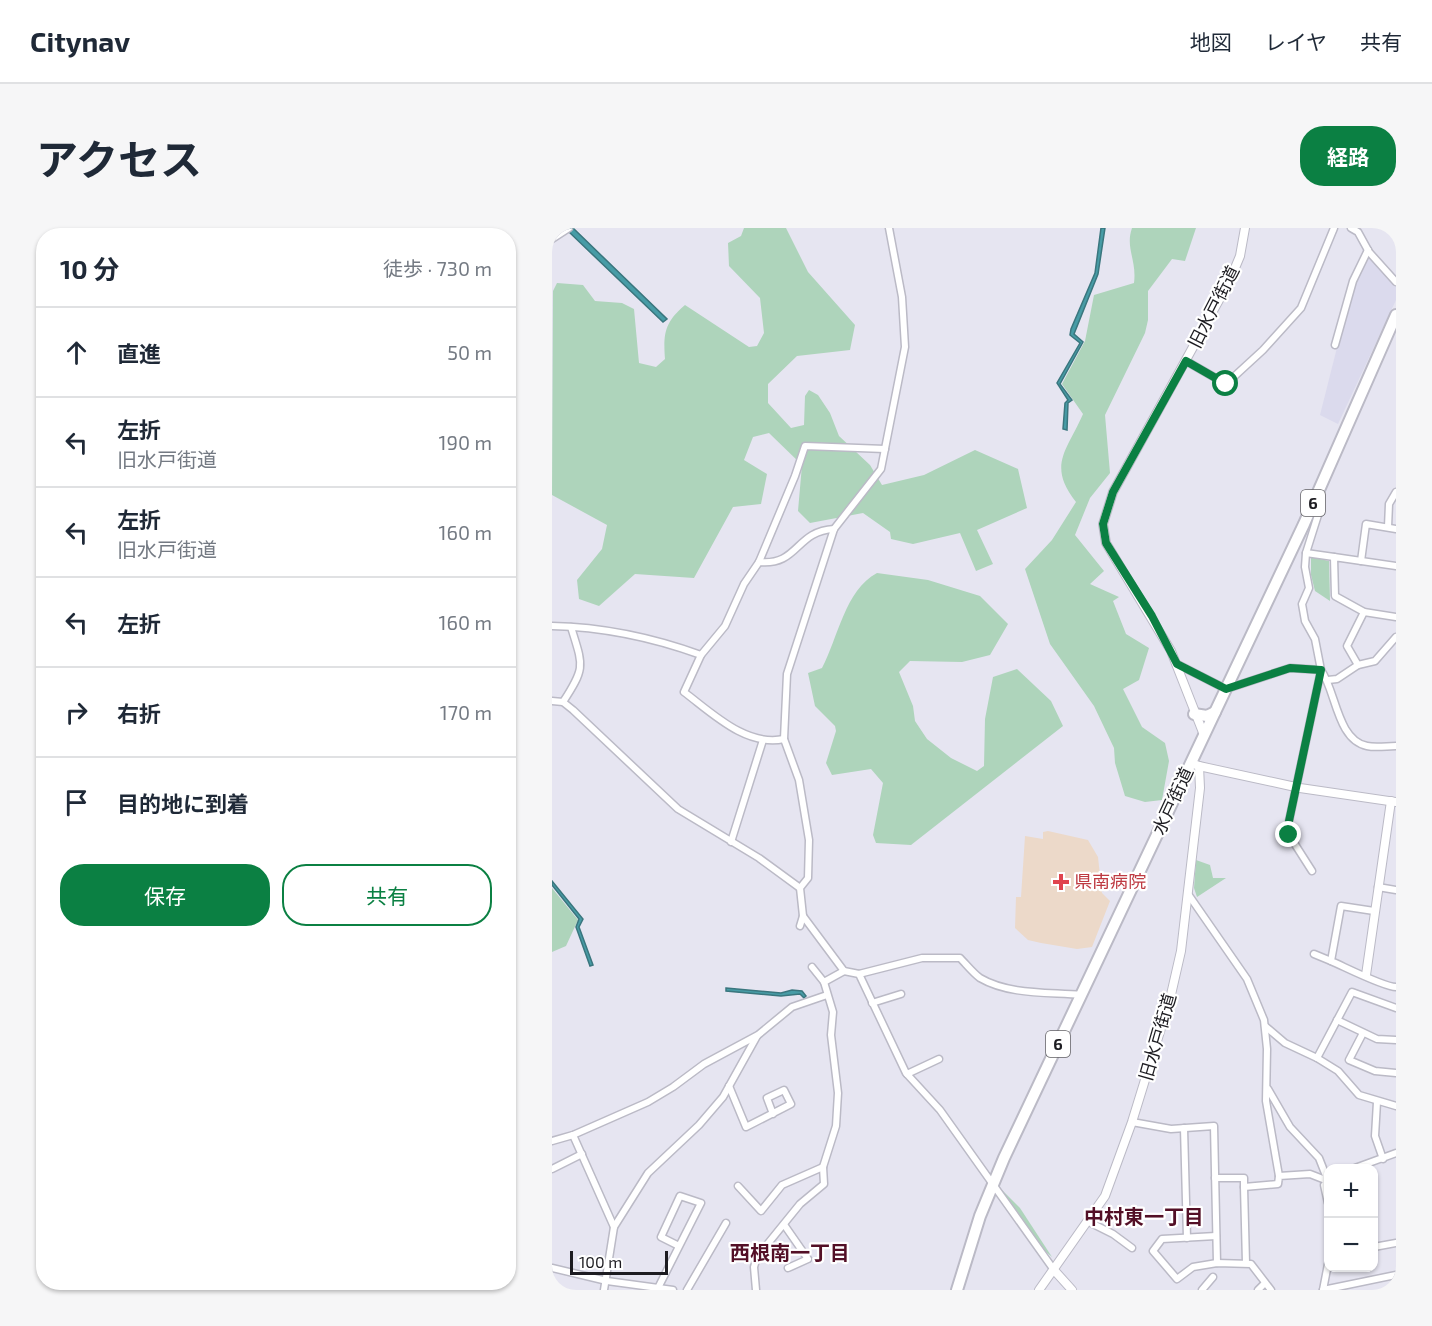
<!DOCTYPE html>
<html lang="ja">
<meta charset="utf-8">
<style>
body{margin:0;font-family:"Exo 2","Noto Sans JP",sans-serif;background:#f6f6f7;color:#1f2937}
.controls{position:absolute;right:18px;bottom:18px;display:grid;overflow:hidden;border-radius:12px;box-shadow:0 2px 4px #0004}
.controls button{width:54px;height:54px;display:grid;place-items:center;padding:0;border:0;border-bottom:2px solid #e0e1e3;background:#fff;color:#1f2937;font:30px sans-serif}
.scale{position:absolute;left:18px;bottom:15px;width:98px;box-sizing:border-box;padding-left:6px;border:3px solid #1d1c21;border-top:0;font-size:16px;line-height:21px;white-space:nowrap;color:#1d1c21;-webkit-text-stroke:4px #fff;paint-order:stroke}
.stop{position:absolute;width:18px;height:18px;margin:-14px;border:4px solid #0b8043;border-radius:50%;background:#fff}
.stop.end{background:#0b8043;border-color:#fff;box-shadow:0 2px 6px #0008}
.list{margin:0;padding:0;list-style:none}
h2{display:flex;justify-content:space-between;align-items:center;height:78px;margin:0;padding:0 24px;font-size:26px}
h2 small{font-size:20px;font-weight:400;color:#747a83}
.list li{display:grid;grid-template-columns:39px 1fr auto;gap:18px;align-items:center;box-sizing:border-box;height:90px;padding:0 24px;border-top:2px solid #e0e1e3}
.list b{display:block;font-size:22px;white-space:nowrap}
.list p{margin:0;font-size:20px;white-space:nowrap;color:#747a83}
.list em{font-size:20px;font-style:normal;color:#747a83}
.actions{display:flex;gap:12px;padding:18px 24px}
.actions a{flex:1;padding:14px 0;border:2px solid #0b8043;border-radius:24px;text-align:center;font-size:21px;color:#0b8043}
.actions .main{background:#0b8043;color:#fff}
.icon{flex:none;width:33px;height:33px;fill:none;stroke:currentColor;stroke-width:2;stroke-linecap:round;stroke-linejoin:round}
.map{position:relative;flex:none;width:844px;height:1062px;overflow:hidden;border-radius:24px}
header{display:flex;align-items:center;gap:36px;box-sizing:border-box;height:84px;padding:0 30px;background:#fff;border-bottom:2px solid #e0e1e3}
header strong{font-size:28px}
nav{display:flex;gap:33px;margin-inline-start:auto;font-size:21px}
.intro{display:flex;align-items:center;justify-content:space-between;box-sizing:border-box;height:144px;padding:0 36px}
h1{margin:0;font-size:42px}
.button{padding:15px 27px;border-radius:24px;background:#0b8043;color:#fff;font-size:21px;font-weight:700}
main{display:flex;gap:36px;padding:0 36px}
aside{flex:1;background:#fff;border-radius:24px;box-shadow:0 2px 4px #0004}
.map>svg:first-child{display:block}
.built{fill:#dbdaed}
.medical{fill:#ecd9c9}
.green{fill:#aed4bb}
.water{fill:#479ca6;stroke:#3a767e;stroke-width:1.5}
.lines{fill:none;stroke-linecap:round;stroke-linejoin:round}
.minor-casing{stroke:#bbbac6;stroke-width:9}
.tertiary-casing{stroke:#bbbac6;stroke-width:10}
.trunk-casing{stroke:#bbbac6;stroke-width:14}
.minor{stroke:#fff;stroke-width:6}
.tertiary{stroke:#fff;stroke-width:8}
.trunk{stroke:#fff;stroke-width:10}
.route{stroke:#0b8043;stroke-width:8}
.health-dot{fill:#e0444e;stroke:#fff;stroke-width:2}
.labels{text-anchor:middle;stroke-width:4.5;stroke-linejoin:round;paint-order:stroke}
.shield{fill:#fff;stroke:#616064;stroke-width:1.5}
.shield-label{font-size:16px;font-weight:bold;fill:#1d1c21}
.street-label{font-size:18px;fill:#1d1c21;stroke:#fff}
.health-label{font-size:18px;fill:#be3a42;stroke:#fff;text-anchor:start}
.neighbourhood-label{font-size:20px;font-weight:bold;fill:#530f26;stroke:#fff}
</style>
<header>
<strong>Citynav</strong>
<nav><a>地図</a><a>レイヤ</a><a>共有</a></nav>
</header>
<div class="intro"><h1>アクセス</h1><a class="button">経路</a></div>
<main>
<aside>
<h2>10 分<small>徒歩 · 730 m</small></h2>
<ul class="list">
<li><svg class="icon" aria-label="ahead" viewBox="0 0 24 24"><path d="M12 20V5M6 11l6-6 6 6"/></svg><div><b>直進</b></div><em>50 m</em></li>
<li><svg class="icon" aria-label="left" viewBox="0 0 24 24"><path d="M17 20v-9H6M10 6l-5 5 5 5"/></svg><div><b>左折</b><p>旧水戸街道</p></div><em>190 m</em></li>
<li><svg class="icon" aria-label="left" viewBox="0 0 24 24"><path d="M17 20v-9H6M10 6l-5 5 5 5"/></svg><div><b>左折</b><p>旧水戸街道</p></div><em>160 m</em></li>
<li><svg class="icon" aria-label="left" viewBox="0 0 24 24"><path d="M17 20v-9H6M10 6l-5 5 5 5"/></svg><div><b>左折</b></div><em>160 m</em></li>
<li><svg class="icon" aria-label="right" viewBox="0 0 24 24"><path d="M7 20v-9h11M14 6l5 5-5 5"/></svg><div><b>右折</b></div><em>170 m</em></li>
<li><svg class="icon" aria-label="arrive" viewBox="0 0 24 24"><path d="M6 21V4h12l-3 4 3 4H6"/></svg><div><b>目的地に到着</b></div></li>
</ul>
<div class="actions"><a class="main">保存</a><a>共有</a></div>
</aside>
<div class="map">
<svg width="844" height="1062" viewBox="0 0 844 1062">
<rect width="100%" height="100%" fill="#e6e5f1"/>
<!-- built -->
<path class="built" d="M817,25L844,59V72L786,196L768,187L802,52Z"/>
<!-- medical -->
<path class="medical" d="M496,603L536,612L546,629L550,665L558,673L540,719L525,721L489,715L476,712L463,700L464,669H469L473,608L491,611V604Z"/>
<!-- green -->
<g class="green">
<path d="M192,0H234L256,44L303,97L298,122L245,128L216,156V175L239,200L252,197L253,168L257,162L266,167L278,185L287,208L318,237L330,257L372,247L423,222L466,241L475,280L425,302L441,336L424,343L408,305L361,316L339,311L338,304L311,285L258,295L246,283L250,237L217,205L201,209L192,232L215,246L209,276L181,279L142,350L83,346L47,378L27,371L25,352L50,321L55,297L0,267L1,63L5,55L31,57L43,73L70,75L82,81L87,135L104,139L113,131C111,105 113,94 133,77L197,119L205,118L212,105L208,70L177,38L176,15L189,8Z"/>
<path d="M580,0H644L633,33L620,31L596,63V92L593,105L553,187L558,245L538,270L523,307L552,343L538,356L567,369L561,373L574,406L597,420L587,452L571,461L590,499L613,515L617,533L610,572L593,574L573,568L563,535L562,520L542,478L498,416L473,341L500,312L524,274C495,237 515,223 531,186L510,156L533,113L542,67L582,55C585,32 573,20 580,0Z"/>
<path d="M759,329L777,333L778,373L763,363L759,347Z"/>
<path d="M325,345L376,352L428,368L456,396L438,427L410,434L358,433L347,444L361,478L363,493L375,511L399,530L425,543L432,538L433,491L441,449L465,441L499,473L511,498L359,617L324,615L321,607L331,555L319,541L280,547L274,535L284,503L283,498L263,478L256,445L270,440C286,410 293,362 325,345Z"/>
<path d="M644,632L658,637L661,650H674L645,669L642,660Z"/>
<path d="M0,660L26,692L14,718L0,724Z"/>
<path d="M448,960L468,980L500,1029L485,1016Z"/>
</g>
<!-- water -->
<g class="water">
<path d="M17,0H21L115,91L111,94L17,4Z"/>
<path d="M549,0H553L546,46L522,106L531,114L508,156L520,172L516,175L515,202L511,201L513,175L516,172L505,155L528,115L518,107L519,101L543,45Z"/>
<path d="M0,653L31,691L27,699L41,737L38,738L24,699L27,691L0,657Z"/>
<path d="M174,760L229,765L240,762L250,763L254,768L252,770L248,766L229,768L174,763Z"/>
</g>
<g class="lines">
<defs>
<g id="minor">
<path d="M799,0L806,4L817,24L844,54"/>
<path d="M0,11L17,0"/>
<path d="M783,117L801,53L816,22"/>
<path d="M634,133L674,156L711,122L749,80L782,0"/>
<path d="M757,284L766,287L754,325L753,339L757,360L750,376L753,393L763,411L769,442L737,593V607L760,643"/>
<path d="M836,299L837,276L844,264"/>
<path d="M754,325L782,329"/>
<path d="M809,333L814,296L844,301"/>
<path d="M207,334C247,338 243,303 282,301"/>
<path d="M844,338L782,329L783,368L812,384L844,389"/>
<path d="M0,398C51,399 102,410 149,427"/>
<path d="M625,436L674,461L738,440L769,442C784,463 785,512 815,518C824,520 835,518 844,518"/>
<path d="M806,437L795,418L812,384"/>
<path d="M776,452L785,451L806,437L823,433L844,409"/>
<path d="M0,473L11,474L21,482L126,581L207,630L248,660"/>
<path d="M11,474C34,439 31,438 19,399"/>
<path d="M232,511C194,519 160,485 132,464L149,427L173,398L192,356L207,334L243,248L253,218L333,221"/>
<path d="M179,614L211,512"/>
<path d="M826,659L844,662"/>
<path d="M636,666L695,751L712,792L715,821L714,873L727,948"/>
<path d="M822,683L789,678L779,733C793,739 832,759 844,759"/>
<path d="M251,688L292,743L307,746L354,845L388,882L502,1042"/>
<path d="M248,698L251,688L248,660L256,650L257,612L247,552L232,511L235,446L282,301L329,241L353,119L350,69L337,0"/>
<path d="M762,726L779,733"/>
<path d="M307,746L370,730H408C414,736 421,745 428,750C457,767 497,764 529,767"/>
<path d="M272,754L292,743"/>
<path d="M320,775L349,766"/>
<path d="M844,780L800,764L765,830L786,843L807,867L844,878"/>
<path d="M785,792L825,811L844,812"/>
<path d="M713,798L733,815L765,830"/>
<path d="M811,805L797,832L823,843L844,845"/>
<path d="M355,846L387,831"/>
<path d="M177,858L194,899L239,876L232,862L215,870L221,886"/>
<path d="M716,861L738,899L767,930L776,953"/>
<path d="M825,874L823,908L831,931"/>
<path d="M580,894L619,901L662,898L665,1035"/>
<path d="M632,900L635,1010"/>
<path d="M21,907L62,999"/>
<path d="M0,913L21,907L96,874L121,859L152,836L206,807L240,779L275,767"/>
<path d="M803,940L844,925"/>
<path d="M0,941L30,926"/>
<path d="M663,950H692V959L726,956L727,948L758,946L776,953"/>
<path d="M776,953L772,957L776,975"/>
<path d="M186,958L209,983L230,957L271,939"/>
<path d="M692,959L694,1035"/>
<path d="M537,994L561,1006L580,1020"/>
<path d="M233,998L256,1031L236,1040"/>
<path d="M664,1008L610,1011L601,1023L625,1051L641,1039L665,1035L699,1036L719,1062"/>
<path d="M822,1019L844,1015"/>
<path d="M0,1040L55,1053L121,1062"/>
<path d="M106,1060L149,975L128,968L109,1009L127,1018"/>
<path d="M52,1062L62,999L96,945L147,897L171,869L205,808"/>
<path d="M135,1062L174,995"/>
<path d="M204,1062L202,1039L205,1029L248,976L272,956L271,939L284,898L286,865L279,807L281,784L272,754L260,739"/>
<path d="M650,1062L661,1049"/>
<path d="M706,1062L713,1055"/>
<path d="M771,1062L844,1047"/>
<path d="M771,1062L776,1036"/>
</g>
<g id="tertiary">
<path d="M652,507L619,423L554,315L551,296L561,264L678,52L688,28L693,0"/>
<path d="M647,538L748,560L844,574"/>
<path d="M814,747L839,573"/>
<path d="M502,1042L520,1062"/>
<path d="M487,1062L553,968L580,894L618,771L629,723L648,560L647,538L639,535"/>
</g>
<g id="trunk">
<path d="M642,486L655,488L663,484"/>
<path d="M405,1062L428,988L452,930L752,296L844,87"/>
</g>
</defs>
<!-- minor casing -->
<use href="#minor" class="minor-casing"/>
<!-- tertiary casing -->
<use href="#tertiary" class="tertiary-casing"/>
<!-- trunk casing -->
<use href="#trunk" class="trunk-casing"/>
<!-- minor -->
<use href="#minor" class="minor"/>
<!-- tertiary -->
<use href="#tertiary" class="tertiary"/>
<!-- trunk -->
<use href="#trunk" class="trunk"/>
</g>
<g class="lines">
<!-- route -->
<path class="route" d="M674,156L634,133L561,264L551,296L554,315L600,388L625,436L674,461L738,440L769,442L737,593V607"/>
</g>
<!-- markers -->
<path class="health-dot" d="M506 645h6v6h6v6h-6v6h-6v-6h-6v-6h6z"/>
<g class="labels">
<!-- shield labels -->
<g class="shield">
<rect x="749" y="262" width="24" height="26" rx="4.5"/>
<rect x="494" y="803" width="24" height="26" rx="4.5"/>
</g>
<g class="shield-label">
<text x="761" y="281">6</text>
<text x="506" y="822">6</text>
</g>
<!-- street labels -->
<g class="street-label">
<text transform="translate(662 79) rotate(-63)" y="6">旧水戸街道</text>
<text transform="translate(621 573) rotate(-65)" y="6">水戸街道</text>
<text transform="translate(606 809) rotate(-74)" y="6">旧水戸街道</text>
</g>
<!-- health labels -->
<g class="health-label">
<text x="522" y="660">県南病院</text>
</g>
<!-- neighbourhood labels -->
<g class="neighbourhood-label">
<text x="592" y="996">中村東一丁目</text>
<text x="238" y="1032">西根南一丁目</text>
</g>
</g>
</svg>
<div class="controls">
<button>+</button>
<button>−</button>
</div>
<div class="scale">100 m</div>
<div class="stop" style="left:674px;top:156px"></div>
<div class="stop end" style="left:737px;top:607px"></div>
</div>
</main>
